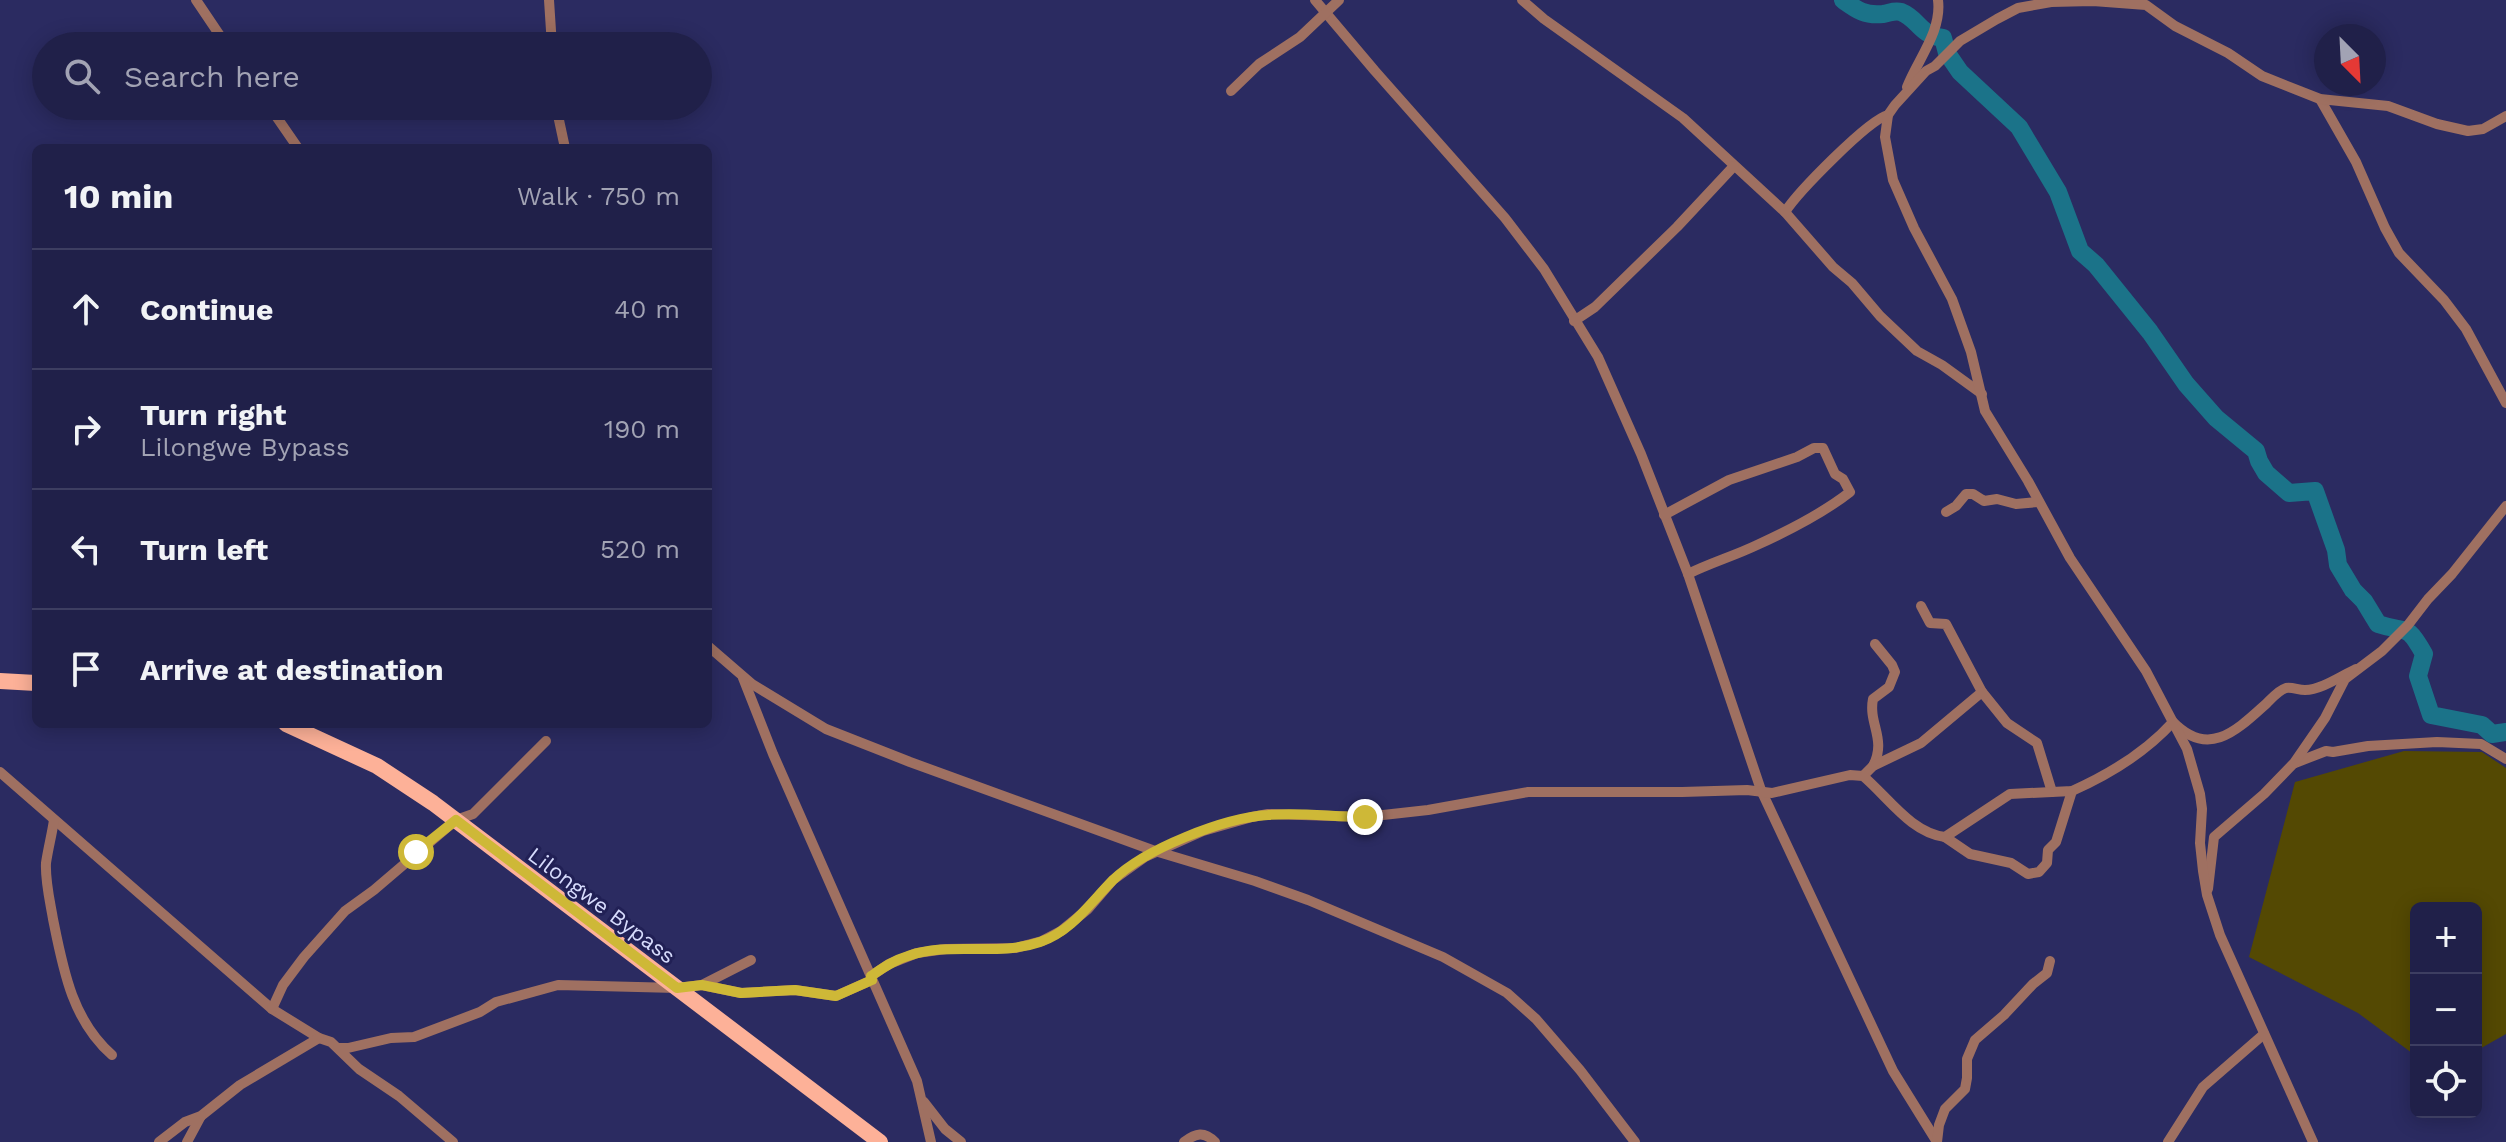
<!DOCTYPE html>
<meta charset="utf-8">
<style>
body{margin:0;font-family:"Work Sans",sans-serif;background:#282850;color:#f1f3f6}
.controls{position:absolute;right:24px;bottom:24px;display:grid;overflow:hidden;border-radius:12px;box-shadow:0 4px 20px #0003}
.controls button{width:72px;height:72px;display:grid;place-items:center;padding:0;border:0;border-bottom:2px solid #3d3e61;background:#202049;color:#f1f3f6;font:40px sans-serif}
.compass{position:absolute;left:2314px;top:24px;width:72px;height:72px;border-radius:50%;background:#202049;box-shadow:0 4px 20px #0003;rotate:156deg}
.stop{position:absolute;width:24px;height:24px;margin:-18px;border:6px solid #ceb837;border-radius:50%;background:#fff}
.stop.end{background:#ceb837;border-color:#fff;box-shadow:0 2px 8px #0008}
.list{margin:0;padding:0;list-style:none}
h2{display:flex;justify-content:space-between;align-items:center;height:104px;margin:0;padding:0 32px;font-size:34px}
h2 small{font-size:26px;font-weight:400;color:#a2a3b4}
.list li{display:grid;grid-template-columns:52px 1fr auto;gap:24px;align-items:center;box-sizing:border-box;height:120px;padding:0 32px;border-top:2px solid #3d3e61}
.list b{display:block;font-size:30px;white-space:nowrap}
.list p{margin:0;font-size:26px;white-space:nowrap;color:#a2a3b4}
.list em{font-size:26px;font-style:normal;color:#a2a3b4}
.icon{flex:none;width:44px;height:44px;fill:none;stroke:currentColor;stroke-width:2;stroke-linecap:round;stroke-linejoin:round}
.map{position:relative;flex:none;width:2506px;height:1142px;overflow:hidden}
.search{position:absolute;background:#202049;box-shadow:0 4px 20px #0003;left:32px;top:32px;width:680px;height:88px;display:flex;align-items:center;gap:20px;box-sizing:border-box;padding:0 28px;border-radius:44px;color:#a2a3b4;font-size:30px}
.panel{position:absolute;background:#202049;box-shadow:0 4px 20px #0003;left:32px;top:144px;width:680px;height:584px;border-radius:12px}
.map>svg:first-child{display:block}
.green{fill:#544903}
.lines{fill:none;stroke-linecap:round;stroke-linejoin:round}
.river{stroke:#1b7389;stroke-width:18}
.minor{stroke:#9f7061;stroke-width:10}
.primary{stroke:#fdb198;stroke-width:16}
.route{stroke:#ceb837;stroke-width:10}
.labels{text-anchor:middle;stroke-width:6;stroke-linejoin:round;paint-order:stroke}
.street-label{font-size:22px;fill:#d6dbfc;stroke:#212055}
</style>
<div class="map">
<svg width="2506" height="1142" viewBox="0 0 2506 1142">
<rect width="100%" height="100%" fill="#2b2b61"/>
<!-- green -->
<path class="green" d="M2404,751L2482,752L2506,768V1034L2476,1051V908H2416V1056L2358,1013L2249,957L2295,782Z"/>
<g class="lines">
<!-- river -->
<path class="river" d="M1843,0C1857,10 1865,16 1883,14C1890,13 1894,10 1901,12C1919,19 1919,35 1943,38L1947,53L1960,72L2019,127L2058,192L2080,251L2096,265L2150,332L2186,384L2216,418L2256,451L2259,461L2266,473L2289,493L2315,491L2336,550L2338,565L2353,590L2364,601L2378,624C2408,634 2406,622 2424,654L2418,676L2431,715L2482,725L2492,734L2506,732"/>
<!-- minor -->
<g class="minor">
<path d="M196,0L227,46"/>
<path d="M549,0L552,46"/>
<path d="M1315,0L1375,71L1505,218L1544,269L1598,357L1641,454L1688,574L1761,790L1893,1071L1937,1142"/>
<path d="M1522,0L1544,19L1683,118L1785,212L1833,267L1852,283L1880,316L1917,351L1942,365L1982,394"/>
<path d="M1907,87C1918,59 1942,31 1938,0"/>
<path d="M1231,91L1259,64L1300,37L1339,0"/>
<path d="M2320,99L2356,162L2385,228L2399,253L2444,300L2466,329L2506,403"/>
<path d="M269,106L298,148"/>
<path d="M556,106L565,148"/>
<path d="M1785,212C1798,192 1868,120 1888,115"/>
<path d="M1574,321L1595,307L1677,227L1734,166"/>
<path d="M1946,512L1956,506L1966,494H1973L1984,501L1997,499L2016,504L2038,502"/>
<path d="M1664,515L1729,480L1797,457L1814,448H1823L1835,474L1843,479L1850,492C1822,514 1790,530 1757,545C1734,556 1710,563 1688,574"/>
<path d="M1921,606L1930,623L1946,624L1982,692"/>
<path d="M708,646L752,684L826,729L910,762L1155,851L1255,881L1308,900L1443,957L1507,993L1536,1019L1580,1070L1635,1142"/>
<path d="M743,678L773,754L917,1081L931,1142"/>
<path d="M2295,763L2326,751L2333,752L2368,746L2437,742L2481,744L2506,759"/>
<path d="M1873,766C1887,739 1868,724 1873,699L1889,687L1895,672L1892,665L1875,644"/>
<path d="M0,772L272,1009L319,1038L331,1042L359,1069L399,1096L453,1142"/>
<path d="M1863,776L1873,766L1921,743L1982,692L2007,723L2037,743L2052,792"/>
<path d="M54,820C52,834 48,849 46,863C45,881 50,901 53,919C63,969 72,1020 112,1055"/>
<path d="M1945,837L1970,854L2011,863L2028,874L2039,872L2047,863L2048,850L2056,842L2072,791"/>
<path d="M2208,889L2214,837L2264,794L2294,763L2325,718L2345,679L2382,651L2408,625L2428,599L2452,574L2506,506"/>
<path d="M871,976L889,964L917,953L946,949L1016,948L1042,941L1061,931L1088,909L1113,880L1145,857L1203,831L1252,817L1268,814L1365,817L1428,810L1528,792H1682L1747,790L1772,793L1850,775L1863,776C1888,797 1911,833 1945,837L2010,794L2072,791C2110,774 2145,753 2173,722C2209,759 2237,730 2267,703C2272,698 2279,690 2286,688C2293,687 2298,690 2305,690C2321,690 2341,676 2356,669"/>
<path d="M702,985L751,960"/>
<path d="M272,1009L283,985L304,957L345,911L374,890L456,820L473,814L546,741"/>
<path d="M338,1048H348L391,1038L414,1037L480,1012L496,1002L558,985L677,988L702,985L741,993L795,990L836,996L872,980"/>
<path d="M924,1102L945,1129L961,1142"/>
<path d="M159,1142L185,1122L201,1116L240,1085L319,1038"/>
<path d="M187,1142L201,1116"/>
<path d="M1184,1142C1196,1133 1204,1131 1215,1142"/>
<path d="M1937,1142L1939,1125L1945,1109L1965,1089L1967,1078V1059L1975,1040L2004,1015L2033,984L2047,973L2050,961"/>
<path d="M2168,1142L2203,1087L2264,1034"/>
<path d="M2313,1142L2220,935L2207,895L2203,871L2200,843L2202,809L2200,794L2187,749L2146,671L2070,558L2028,481L1985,411L1971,352L1952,299L1914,228L1893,180L1885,137L1888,115L1895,105L1926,71L1935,66L1960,41L1997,19L2018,8L2051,2L2093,1L2146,5L2175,26L2228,53L2262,76L2320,99L2388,106L2437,124L2468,131L2483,129L2506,116"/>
</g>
<!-- primary -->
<g class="primary">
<path d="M0,681L36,683"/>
<path d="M286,724L377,766L433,803L880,1142"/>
</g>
</g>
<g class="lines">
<!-- route -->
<path class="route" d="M416,852L456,820L677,988L702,985L741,993L795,990L836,996L872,980L871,976C883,968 894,960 908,956C950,941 997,957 1040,942C1072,931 1090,903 1113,880C1145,849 1223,818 1268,815C1299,812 1333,817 1365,817"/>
</g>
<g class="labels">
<!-- street labels -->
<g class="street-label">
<text transform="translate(602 905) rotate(37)" y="8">Lilongwe Bypass</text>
</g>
</g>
</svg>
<div class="controls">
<button>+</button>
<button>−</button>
<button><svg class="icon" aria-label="locate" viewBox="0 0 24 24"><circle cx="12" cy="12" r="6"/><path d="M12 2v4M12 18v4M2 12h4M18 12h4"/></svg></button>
</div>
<svg class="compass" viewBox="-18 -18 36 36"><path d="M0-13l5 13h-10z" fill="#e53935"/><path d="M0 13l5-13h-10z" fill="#a2a3b4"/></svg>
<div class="stop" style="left:416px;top:852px"></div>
<div class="stop end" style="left:1365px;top:817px"></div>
<div class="search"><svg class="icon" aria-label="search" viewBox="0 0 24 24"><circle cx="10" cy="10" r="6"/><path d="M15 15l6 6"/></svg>Search here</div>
<section class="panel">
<h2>10 min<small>Walk · 750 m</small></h2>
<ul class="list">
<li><svg class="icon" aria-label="ahead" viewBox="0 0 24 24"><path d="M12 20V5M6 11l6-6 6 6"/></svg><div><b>Continue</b></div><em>40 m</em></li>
<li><svg class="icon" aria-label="right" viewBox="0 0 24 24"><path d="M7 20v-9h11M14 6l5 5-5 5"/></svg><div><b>Turn right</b><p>Lilongwe Bypass</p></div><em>190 m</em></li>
<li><svg class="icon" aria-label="left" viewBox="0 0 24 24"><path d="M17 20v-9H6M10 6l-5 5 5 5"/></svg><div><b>Turn left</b></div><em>520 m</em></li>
<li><svg class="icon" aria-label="arrive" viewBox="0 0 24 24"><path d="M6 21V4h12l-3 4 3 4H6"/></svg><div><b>Arrive at destination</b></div></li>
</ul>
</section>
</div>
